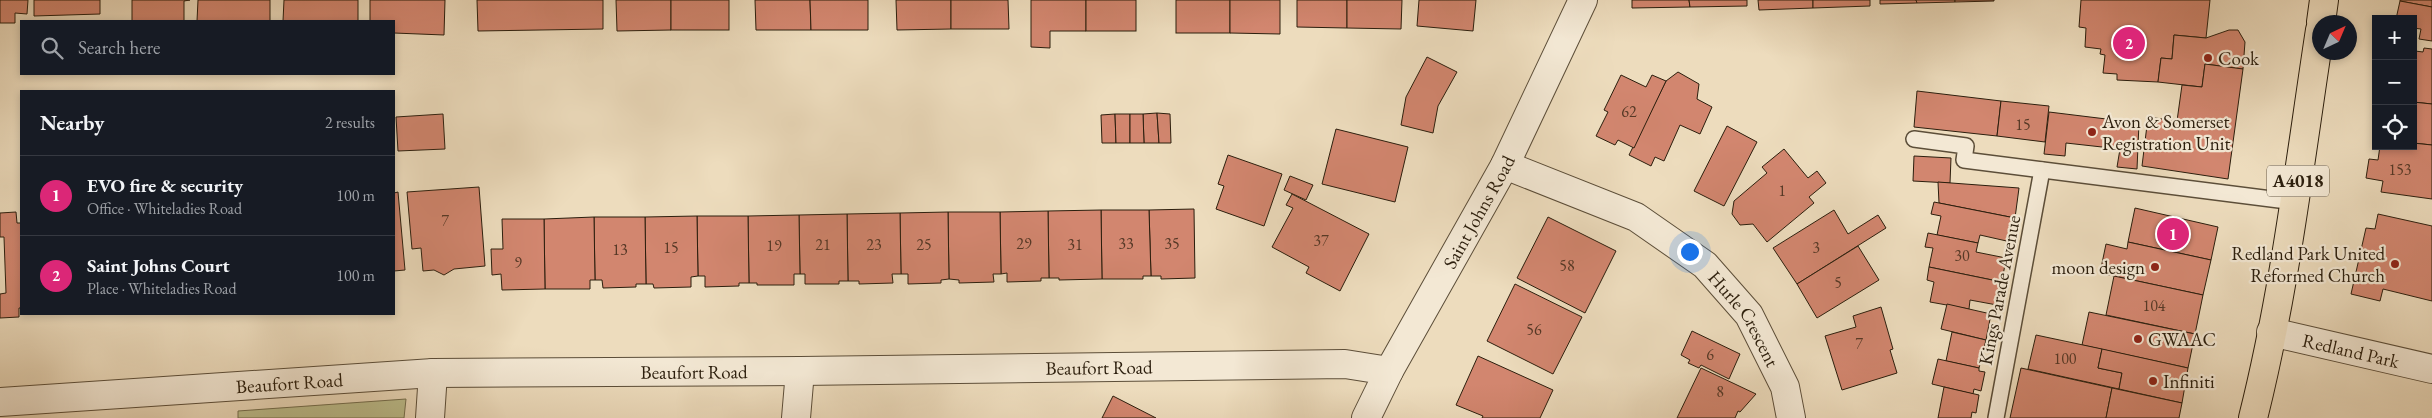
<!DOCTYPE html>
<meta charset="utf-8">
<style>
body{margin:0;font-family:"EB Garamond",serif;background:#242831;color:#f1f3f6}
.controls{position:absolute;right:15px;top:15px;display:grid;overflow:hidden;border-radius:0px;box-shadow:0 2px 8px #0003}
.controls button{width:45px;height:45px;display:grid;place-items:center;padding:0;border:0;border-bottom:1px solid #363941;background:#171b24;color:#f1f3f6;font:25px sans-serif}
.compass{position:absolute;left:2312px;top:15px;width:45px;height:45px;border-radius:50%;background:#171b24;box-shadow:0 2px 8px #0003;rotate:44deg}
.you{position:absolute;left:1689px;top:251px;width:18px;height:18px;margin:-12px;border:4px solid #fff;border-radius:50%;background:#1a73e8;box-shadow:0 0 0 8px #1a73e833}
.badge{display:grid;place-items:center;width:32px;height:32px;border-radius:50%;background:#db2777;color:#fff;font-size:16px;font-weight:700}
.pin{position:absolute;translate:-50% -50%;border:2px solid #fff;box-shadow:0 1px 5px #0006}
.list{margin:0;padding:0;list-style:none}
h2{display:flex;justify-content:space-between;align-items:center;height:65px;margin:0;padding:0 20px;font-size:21px}
h2 small{font-size:16px;font-weight:400;color:#9ea1a6}
.list li{display:grid;grid-template-columns:32px 1fr auto;gap:15px;align-items:center;box-sizing:border-box;height:80px;padding:0 20px;border-top:1px solid #363941}
.list b{display:block;font-size:19px;white-space:nowrap}
.list p{margin:0;font-size:16px;white-space:nowrap;color:#9ea1a6}
.list em{font-size:16px;font-style:normal;color:#9ea1a6}
.icon{flex:none;width:28px;height:28px;fill:none;stroke:currentColor;stroke-width:2;stroke-linecap:round;stroke-linejoin:round}
.map{position:relative;flex:none;width:2432px;height:418px;overflow:hidden}
.search{position:absolute;background:#171b24;box-shadow:0 2px 8px #0003;left:20px;top:20px;width:375px;height:55px;display:flex;align-items:center;gap:12px;box-sizing:border-box;padding:0 18px;border-radius:0px;color:#9ea1a6;font-size:19px}
.panel{position:absolute;background:#171b24;box-shadow:0 2px 8px #0003;left:20px;top:90px;width:375px;height:225px;border-radius:0px}
.map>svg:first-child{display:block}
.green{fill:#bdbf8e;stroke:#746e4e}
.building{fill:#d2866f;stroke:#2b1e0d}
.lines{fill:none;stroke-linecap:round;stroke-linejoin:round}
.service-casing{stroke:#5c4e39;stroke-width:18}
.minor-casing{stroke:#5c4e39;stroke-width:30}
.primary-casing{stroke:#2b1e0d;stroke-width:30}
.service{stroke:#f3e8d4;stroke-width:15}
.minor{stroke:#f3e8d4;stroke-width:28}
.primary{stroke:#eddcbd;stroke-width:28}
.poi-dot{fill:#8f2418;stroke:#f3e8d4;stroke-width:2}
.labels{text-anchor:middle;stroke-width:4.5;stroke-linejoin:round;paint-order:stroke}
.number-label{font-size:16px;fill:#553826}
.shield{fill:#f3e8d4;stroke:#675b49;stroke-width:1}
.shield-label{font-size:18px;font-weight:bold;fill:#2b1e0d}
.poi-label{font-size:19px;fill:#2b1e0d;stroke:#f3e8d4;text-anchor:start}
.street-label{font-size:19px;fill:#2b1e0d;stroke:#f3e8d4}
</style>
<div class="map">
<svg width="2432" height="418" viewBox="0 0 2432 418">
<rect width="100%" height="100%" fill="#eddcbd"/>
<filter id="stains"><feTurbulence type="fractalNoise" baseFrequency=".004" numOctaves="4"/><feColorMatrix values="0 0 0 0 .2 0 0 0 0 .09 0 0 0 0 .02 0 0 0 .5 -.17"/></filter>
<radialGradient id="worn" r=".72"><stop offset=".6" stop-color="#630" stop-opacity="0"/><stop offset="1" stop-color="#630" stop-opacity=".3"/></radialGradient>
<!-- green -->
<path class="green" d="M406,399L404,418H238V411Z"/>
<!-- building -->
<g class="building">
<path d="M0,0H28L27,14L15,13V23H0Z"/>
<path d="M34,0H100V14L34,16Z"/>
<path d="M132,0H190L184,1V21H132Z"/>
<path d="M198,0H270V21H197Z"/>
<path d="M284,0H358V21H283Z"/>
<path d="M370,0H445L444,35L394,33V21H370Z"/>
<path d="M477,0H603V29L478,31Z"/>
<path d="M616,0H671V30L617,31Z"/>
<rect x="671" y="0" width="58" height="30"/>
<path d="M755,0H810L811,30H756Z"/>
<path d="M810,0H868V30H811Z"/>
<path d="M896,0H951V29L897,30Z"/>
<path d="M951,0H1008L1009,29H951Z"/>
<path d="M1031,0H1086V31H1050V48L1031,47Z"/>
<rect x="1086" y="0" width="50" height="31"/>
<rect x="1176" y="0" width="54" height="33"/>
<path d="M1230,0H1280V34L1230,33Z"/>
<path d="M1297,0H1347V28L1297,27Z"/>
<path d="M1347,0H1402L1401,29L1347,28Z"/>
<path d="M1419,0H1476L1473,31L1417,26Z"/>
<path d="M1632,0H1689L1690,7L1632,8Z"/>
<path d="M1689,0H1747V6L1690,7Z"/>
<path d="M1758,0H1813V8L1759,10Z"/>
<path d="M1813,0H1870V6L1813,8Z"/>
<path d="M1880,0H1916L1917,3L1880,4Z"/>
<path d="M1916,0H1955V2L1917,3Z"/>
<path d="M1955,0H1994V1L1955,2Z"/>
<path d="M2081,0H2210L2206,38L2174,35L2172,59L2161,58L2158,82L2117,80V74L2103,73L2105,55L2100,54L2101,49L2085,47L2086,28L2079,27Z"/>
<path d="M2400,0H2432V7L2400,1Z"/>
<path d="M2400,1L2432,7V41L2419,39L2421,29L2413,28V19H2396Z"/>
<path d="M2229,30H2238L2245,42L2243,69L2205,64L2202,87L2158,82L2161,58L2172,59L2174,35L2206,38Z"/>
<path d="M2424,48L2432,49V104L2413,102L2415,51L2423,52Z"/>
<path d="M1427,57L1457,72L1438,106L1433,133L1401,125L1406,97Z"/>
<path d="M2205,64L2243,69L2228,179L2142,166L2148,117L2177,121L2182,85L2202,87Z"/>
<path d="M1678,72L1699,84L1697,99L1712,107L1700,134L1680,125L1664,161L1655,157L1651,166L1629,155L1666,81Z"/>
<path d="M1621,75L1646,87L1652,75L1666,81L1634,148L1618,140L1615,145L1596,136L1608,112L1604,110Z"/>
<path d="M1917,91L2001,101L1997,136L1914,127Z"/>
<path d="M2001,101L2049,106L2045,142L1997,136Z"/>
<path d="M2413,102L2432,104V145L2413,143Z"/>
<path d="M2049,112L2139,123L2137,169L2117,167L2120,149L2066,143L2065,156L2044,154Z"/>
<path d="M1157,113L1159,143H1144L1143,114Z"/>
<path d="M1157,113L1170,114L1171,143H1159Z"/>
<path d="M443,114L445,149L398,151L396,117Z"/>
<path d="M1115,114L1116,143H1102L1101,115Z"/>
<path d="M1115,114H1130V143H1116Z"/>
<path d="M1130,114H1143L1144,143H1130Z"/>
<path d="M1727,126L1757,142L1724,206L1694,191Z"/>
<path d="M1336,129L1408,147L1395,202L1322,184Z"/>
<path d="M2413,143L2432,145V199L2381,192L2383,181L2366,178L2369,159L2378,160L2380,146H2413Z"/>
<path d="M1784,149L1808,178L1817,171L1826,183L1809,197L1814,203L1767,242L1753,224L1740,225L1732,214L1734,201L1767,173L1762,167Z"/>
<path d="M1228,155L1282,174L1264,226L1216,209L1224,186L1218,184Z"/>
<path d="M1914,156L1951,158L1950,183L1913,181Z"/>
<path d="M1290,176L1313,185L1306,200L1284,190Z"/>
<path d="M1938,182L2019,188L2015,218L1939,203Z"/>
<path d="M479,187L485,266L454,269L444,275L434,270L423,271L421,248L412,249L407,192Z"/>
<path d="M398,192L405,270L394,271V193Z"/>
<path d="M1292,194L1369,234L1340,291L1306,273L1309,267L1272,247L1293,208L1286,205Z"/>
<path d="M1934,202L2015,218L2011,242L1980,235L1978,243L1937,235L1941,216L1931,214Z"/>
<path d="M2135,208L2218,227L2211,260L2128,242Z"/>
<path d="M1194,209L1195,278L1161,279V276H1151L1149,210Z"/>
<path d="M1101,210H1149L1151,276H1143V279H1102Z"/>
<path d="M1101,210L1102,279L1059,280V278H1049L1048,211Z"/>
<path d="M1834,210L1848,234L1878,215L1886,228L1797,284L1773,248Z"/>
<path d="M1048,211L1049,278H1041V281L1007,282V273L1001,274L1000,212Z"/>
<path d="M16,212L17,223H21V308H19V317L0,318V294L6,293L4,237H0V213Z"/>
<path d="M948,212H1000L1001,274H993L994,282L959,283V280L949,279Z"/>
<path d="M948,212L949,279L941,280V283L908,284V274H901L900,213Z"/>
<path d="M900,213L901,274H892L893,283L859,284V281H848L847,214Z"/>
<path d="M847,214L848,281H839V284H805V274H800L799,215Z"/>
<path d="M2378,214L2432,226V301L2383,289L2380,301L2351,294L2366,228L2375,229Z"/>
<path d="M799,215L800,274H794V285H757V283H749L748,216Z"/>
<path d="M697,216H748L749,283H739V286L705,287V276H698Z"/>
<path d="M697,216L698,276L691,277V287L654,288L653,284H646L645,217Z"/>
<path d="M594,217H645L646,284H636V287L603,288L602,280H595Z"/>
<path d="M594,217L595,280H590V289H545L544,219Z"/>
<path d="M1548,217L1616,251L1585,313L1517,278Z"/>
<path d="M502,219H544L545,289L502,290L501,274L492,275L491,249H503Z"/>
<path d="M1928,233L1978,243L1976,252L2006,258L2002,282L1929,267L1933,248L1925,247Z"/>
<path d="M2128,242L2211,260L2203,295L2100,273L2106,244L2127,249Z"/>
<path d="M1858,246L1879,280L1817,318L1797,284Z"/>
<path d="M1929,267L2002,282L1997,305L1970,300L1969,309L1930,302L1934,282L1927,280Z"/>
<path d="M2114,276L2203,295L2195,334L2106,315Z"/>
<path d="M1515,284L1582,317L1553,374L1487,341Z"/>
<path d="M1947,304L1991,314L1986,340L1941,329Z"/>
<path d="M1881,307L1893,349L1890,350L1897,373L1842,390L1825,336L1856,327L1853,316Z"/>
<path d="M2089,312L2195,334L2188,368L2082,345Z"/>
<path d="M1692,331L1740,354L1729,379L1701,365L1699,368L1688,363L1690,360L1681,355Z"/>
<path d="M1952,332L1986,340L1979,368L1946,361Z"/>
<path d="M2036,335L2102,349L2098,368L2122,373L2119,389L2028,369Z"/>
<path d="M2102,349L2188,368L2182,403L2119,389L2122,373L2098,368Z"/>
<path d="M1478,356L1553,390L1540,418H1482L1483,416L1456,405Z"/>
<path d="M1938,359L1979,368V371L1985,372L1981,391L1974,389L1973,394L1932,384Z"/>
<path d="M1701,368L1756,394L1740,412L1738,411L1735,418H1677Z"/>
<path d="M2021,368L2112,388L2106,418H2010Z"/>
<path d="M1944,387L1979,395L1976,413L1972,412L1971,418H1938Z"/>
<path d="M2112,388L2182,403L2179,418H2106Z"/>
<path d="M1113,396L1156,418H1102Z"/>
</g>
<g class="lines">
<defs>
<g id="service">
<path d="M1914,139L1966,146L1964,160L2295,202"/>
<path d="M1996,418L2042,170"/>
</g>
<g id="minor">
<path id="s1" d="M1505,165L1636,217L1705,265L1749,315L1785,387L1791,418"/>
<path id="s2" d="M2271,332L2432,369"/>
<path id="s3" d="M0,402L433,373L800,371L1345,364L1389,371"/>
<path d="M430,418L433,373"/>
<path d="M796,418L800,371"/>
<path id="s4" d="M1366,418L1389,371L1505,165L1583,0"/>
</g>
<g id="primary">
<path d="M2321,22L2324,0"/>
<path d="M2253,418C2285,291 2300,160 2320,30"/>
</g>
</defs>
<!-- service casing -->
<use href="#service" class="service-casing"/>
<!-- minor casing -->
<use href="#minor" class="minor-casing"/>
<!-- primary casing -->
<use href="#primary" class="primary-casing"/>
<!-- service -->
<use href="#service" class="service"/>
<!-- minor -->
<use href="#minor" class="minor"/>
<!-- primary -->
<use href="#primary" class="primary"/>
</g>
<!-- markers -->
<g class="poi-dot">
<circle cx="2208" cy="58" r="5"/>
<circle cx="2092" cy="132" r="5"/>
<circle cx="2395" cy="264" r="5"/>
<circle cx="2155" cy="267" r="5"/>
<circle cx="2138" cy="339" r="5"/>
<circle cx="2153" cy="381" r="5"/>
</g>
<g class="labels">
<!-- number labels -->
<g class="number-label">
<text x="1629" y="117">62</text>
<text x="2023" y="130">15</text>
<text x="2400" y="175">153</text>
<text x="1782" y="196">1</text>
<text x="445" y="226">7</text>
<text x="1321" y="246">37</text>
<text x="1024" y="249">29</text>
<text x="1126" y="249">33</text>
<text x="1172" y="249">35</text>
<text x="823" y="250">21</text>
<text x="874" y="250">23</text>
<text x="924" y="250">25</text>
<text x="1075" y="250">31</text>
<text x="774" y="251">19</text>
<text x="671" y="253">15</text>
<text x="1816" y="253">3</text>
<text x="620" y="255">13</text>
<text x="1962" y="261">30</text>
<text x="518" y="268">9</text>
<text x="1567" y="271">58</text>
<text x="1838" y="288">5</text>
<text x="2154" y="311">104</text>
<text x="1534" y="335">56</text>
<text x="1859" y="349">7</text>
<text x="1710" y="360">6</text>
<text x="2065" y="364">100</text>
<text x="1720" y="397">8</text>
</g>
<!-- shield labels -->
<rect class="shield" x="2267" y="165.5" width="62" height="31" rx="4"/>
<g class="shield-label">
<text x="2298" y="187">A4018</text>
</g>
<!-- poi labels -->
<g class="poi-label">
<text x="2218" y="65">Cook</text>
<text x="2102" y="128">Avon &amp; Somerset<tspan x="2102" dy="22">Registration Unit</tspan></text>
<text x="2385" y="260" text-anchor="end">Redland Park United<tspan x="2385" dy="22">Reformed Church</tspan></text>
<text x="2145" y="274" text-anchor="end">moon design</text>
<text x="2148" y="346">GWAAC</text>
<text x="2163" y="388">Infiniti</text>
</g>
<!-- street labels -->
<g class="street-label">
<text dy="7" stroke="none"><textPath href="#s4" startOffset="235">Saint Johns Road</textPath></text>
<text transform="translate(1999 290) rotate(-79)" y="7">Kings Parade Avenue</text>
<text dy="7" stroke="none"><textPath href="#s1" startOffset="292">Hurle Crescent</textPath></text>
<text dy="7" stroke="none"><textPath href="#s2" startOffset="82">Redland Park</textPath></text>
<text dy="7" stroke="none"><textPath href="#s3" startOffset="1100">Beaufort Road</textPath></text>
<text dy="7" stroke="none"><textPath href="#s3" startOffset="695">Beaufort Road</textPath></text>
<text dy="7" stroke="none"><textPath href="#s3" startOffset="290">Beaufort Road</textPath></text>
</g>
</g>
<rect width="100%" height="100%" filter="url(#stains)"/>
<rect width="100%" height="100%" fill="url(#worn)"/>
</svg>
<div class="controls">
<button>+</button>
<button>−</button>
<button><svg class="icon" aria-label="locate" viewBox="0 0 24 24"><circle cx="12" cy="12" r="6"/><path d="M12 2v4M12 18v4M2 12h4M18 12h4"/></svg></button>
</div>
<svg class="compass" viewBox="-18 -18 36 36"><path d="M0-13l5 13h-10z" fill="#e53935"/><path d="M0 13l5-13h-10z" fill="#9ea1a6"/></svg>
<div class="you"></div>
<div class="pin badge" style="left:2173px;top:234px">1</div>
<div class="pin badge" style="left:2129px;top:43px">2</div>
<div class="search"><svg class="icon" aria-label="search" viewBox="0 0 24 24"><circle cx="10" cy="10" r="6"/><path d="M15 15l6 6"/></svg>Search here</div>
<section class="panel">
<h2>Nearby<small>2 results</small></h2>
<ul class="list">
<li><span class="badge">1</span><div><b>EVO fire &amp; security</b><p>Office · Whiteladies Road</p></div><em>100 m</em></li>
<li><span class="badge">2</span><div><b>Saint Johns Court</b><p>Place · Whiteladies Road</p></div><em>100 m</em></li>
</ul>
</section>
</div>
